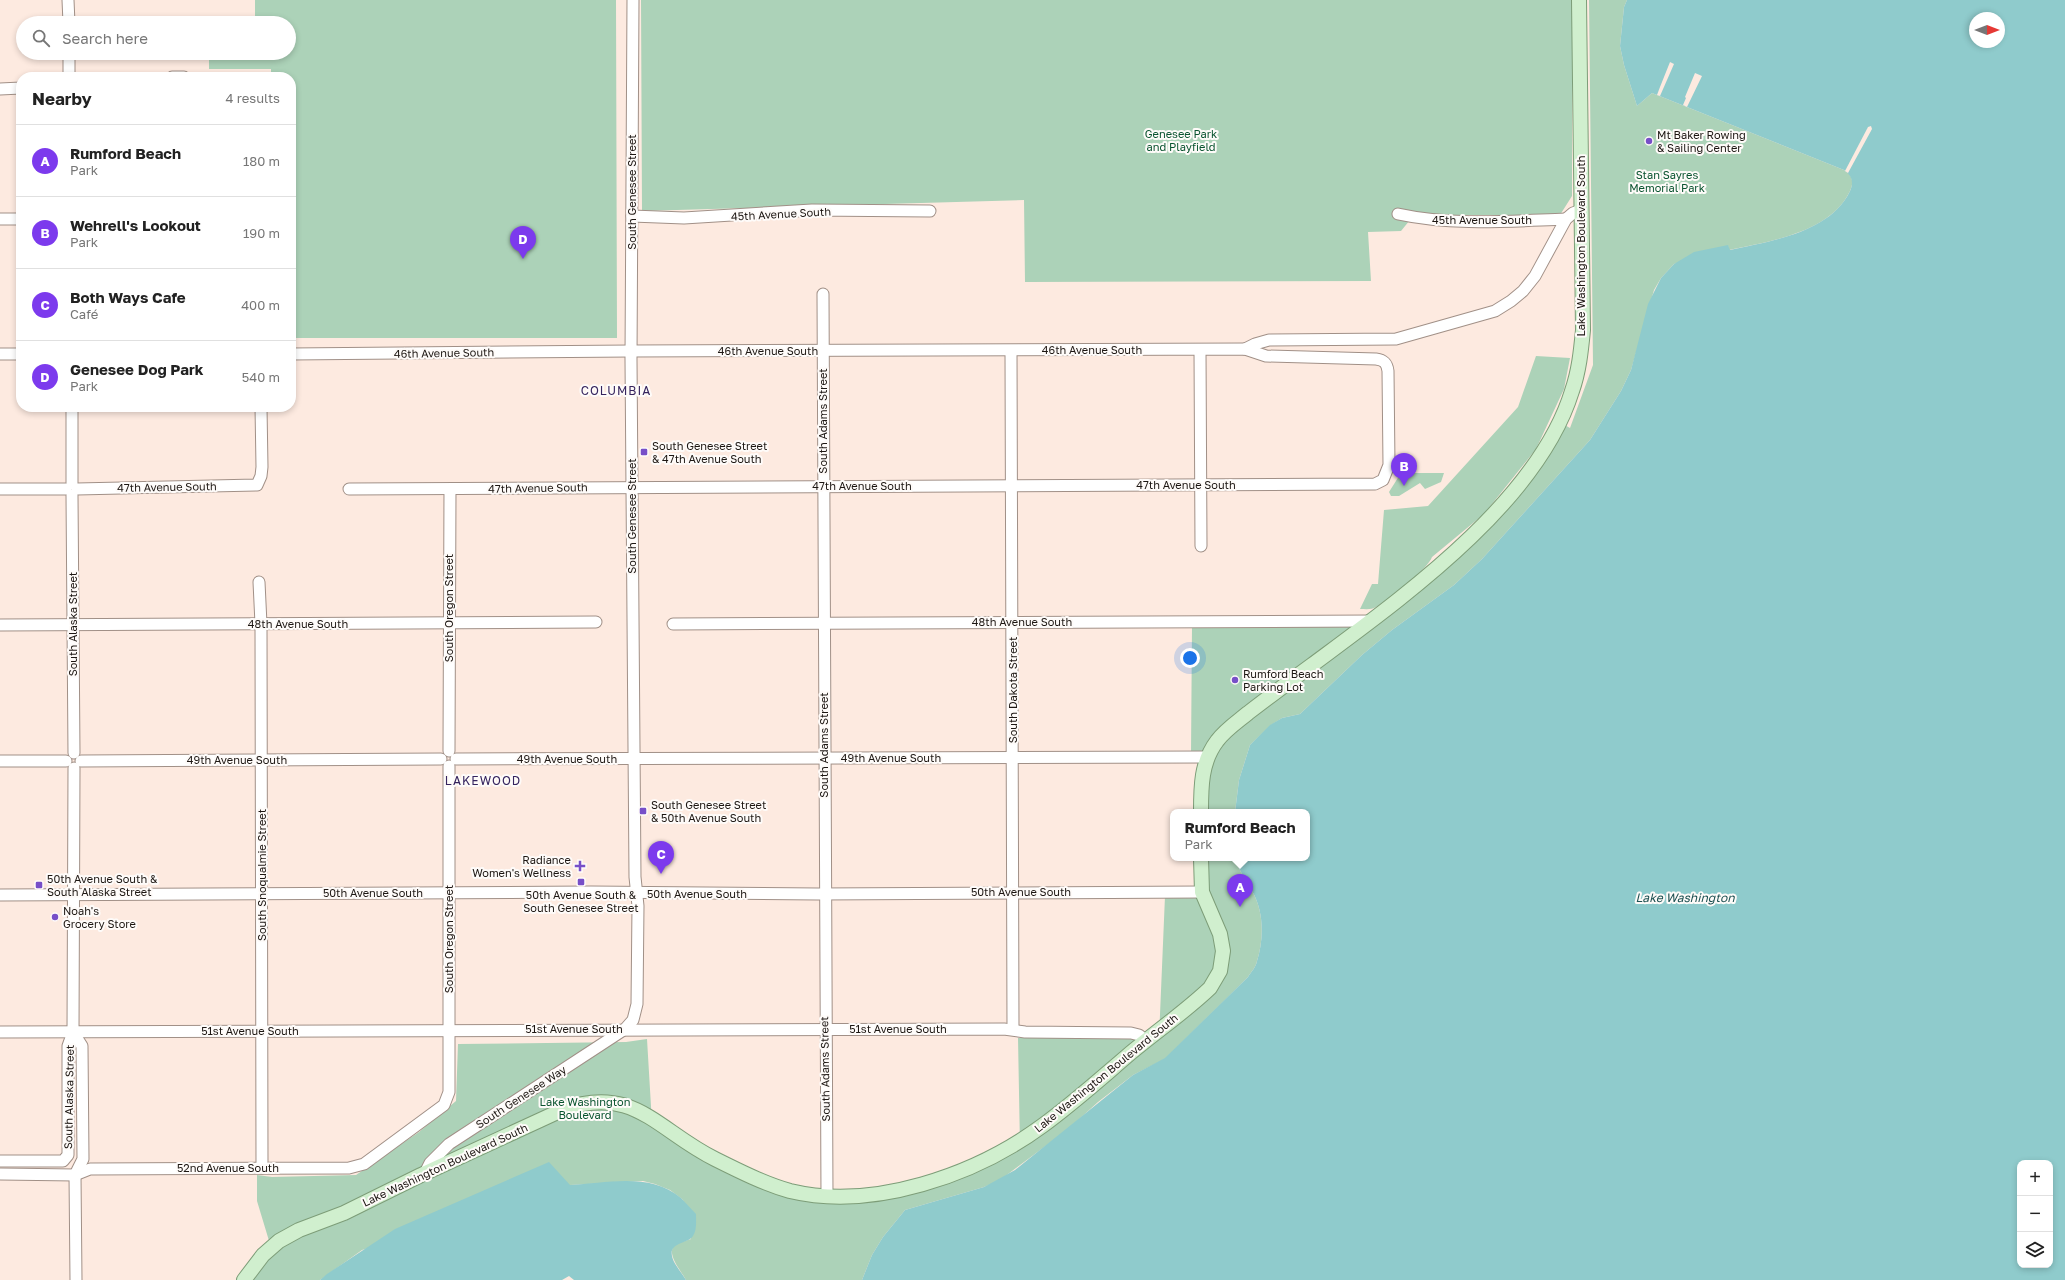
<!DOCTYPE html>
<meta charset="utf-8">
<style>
body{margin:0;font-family:"Golos Text",sans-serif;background:#f6f6f6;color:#222}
.controls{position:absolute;right:12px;bottom:12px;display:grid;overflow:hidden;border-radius:8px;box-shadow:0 2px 6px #0003}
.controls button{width:36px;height:36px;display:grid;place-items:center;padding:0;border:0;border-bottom:1px solid #e0e0e0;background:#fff;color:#222;font:20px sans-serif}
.compass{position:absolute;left:1969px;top:12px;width:36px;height:36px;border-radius:50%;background:#fff;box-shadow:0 2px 6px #0003;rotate:90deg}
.you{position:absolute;left:1190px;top:658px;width:14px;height:14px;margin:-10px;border:3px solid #fff;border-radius:50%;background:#1a73e8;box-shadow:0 0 0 6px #1a73e833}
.badge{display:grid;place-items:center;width:26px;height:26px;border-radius:50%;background:#7c3aed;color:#fff;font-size:13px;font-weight:700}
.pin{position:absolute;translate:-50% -33px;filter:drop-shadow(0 1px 2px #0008)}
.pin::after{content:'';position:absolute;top:21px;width:14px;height:12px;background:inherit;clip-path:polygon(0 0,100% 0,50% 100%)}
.popup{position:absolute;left:1170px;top:809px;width:140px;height:52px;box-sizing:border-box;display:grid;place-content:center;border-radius:8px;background:#fff;filter:drop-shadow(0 1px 3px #0005);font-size:13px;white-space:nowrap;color:#767676}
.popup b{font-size:15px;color:#222}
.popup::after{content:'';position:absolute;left:50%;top:100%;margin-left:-8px;border:8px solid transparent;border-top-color:#fff}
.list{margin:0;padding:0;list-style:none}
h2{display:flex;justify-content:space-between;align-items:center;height:52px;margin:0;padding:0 16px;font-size:17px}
h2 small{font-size:13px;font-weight:400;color:#767676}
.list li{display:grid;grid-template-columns:26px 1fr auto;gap:12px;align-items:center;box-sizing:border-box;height:72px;padding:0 16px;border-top:1px solid #e0e0e0}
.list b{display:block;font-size:15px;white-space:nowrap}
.list p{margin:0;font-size:13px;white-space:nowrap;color:#767676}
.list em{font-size:13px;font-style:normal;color:#767676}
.icon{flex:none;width:22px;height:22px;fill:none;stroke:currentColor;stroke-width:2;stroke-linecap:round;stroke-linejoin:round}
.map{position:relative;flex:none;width:2065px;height:1280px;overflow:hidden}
.search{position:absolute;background:#fff;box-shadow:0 2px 6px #0003;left:16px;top:16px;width:280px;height:44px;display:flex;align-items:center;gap:10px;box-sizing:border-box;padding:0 14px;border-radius:22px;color:#767676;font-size:15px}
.panel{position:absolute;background:#fff;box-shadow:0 2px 6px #0003;left:16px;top:72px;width:280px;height:340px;border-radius:16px}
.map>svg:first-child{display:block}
.green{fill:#acd2b8}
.water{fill:#8fcbcc;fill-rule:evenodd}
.pier{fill:#fdeae0}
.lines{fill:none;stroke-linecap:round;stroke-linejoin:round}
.minor-casing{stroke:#a19087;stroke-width:13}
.major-casing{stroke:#7d9d78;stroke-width:16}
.minor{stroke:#fff;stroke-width:11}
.major{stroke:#d0efce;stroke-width:14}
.poi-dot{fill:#774fc8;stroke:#fefbf9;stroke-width:1.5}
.labels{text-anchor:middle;stroke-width:4;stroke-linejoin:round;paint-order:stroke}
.park-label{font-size:11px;fill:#0a5430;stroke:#fefbf9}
.poi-label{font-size:11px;fill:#1d1713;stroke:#fefbf9;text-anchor:start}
.street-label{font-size:11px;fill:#1d1713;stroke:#fefbf9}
.neighbourhood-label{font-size:12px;letter-spacing:1px;fill:#36245e;stroke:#fefbf9}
.water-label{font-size:12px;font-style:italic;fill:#1c5051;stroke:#fefbf9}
</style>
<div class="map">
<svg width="2065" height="1280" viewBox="0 0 2065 1280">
<rect width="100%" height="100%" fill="#fdeae0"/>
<!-- green -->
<g class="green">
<path d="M255,0H616L617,338H291V77H271V69H209V53H289V23H209V18H255Z"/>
<path d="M641,0H1572V196L1560,215H1414L1401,231L1368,232L1371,281L1025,282L1024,200L642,211Z"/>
<path d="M1589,0H1627L1624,7L1620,46L1624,65L1637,106L1652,93L1844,170C1853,176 1854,182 1850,191C1830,233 1770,241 1729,250L1728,246L1674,264L1661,278L1654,290L1631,370L1621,391L1590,440L1482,559L1454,585L1392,630L1362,655L1300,714L1282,718L1271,725L1250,745L1239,780L1235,812H1205L1207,773L1214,756L1191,754L1192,625L1377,621L1496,516L1563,424L1570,428L1593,365Z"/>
<path d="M1536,356L1570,358L1564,389L1536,449L1484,514L1432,557C1428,569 1388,600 1376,607C1372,610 1365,609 1360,609L1372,584H1378L1384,510L1428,506L1518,407Z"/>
<path d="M1401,473H1444L1441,482L1425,489L1420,483L1399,496H1391L1389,492Z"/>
<path d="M1205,858H1235C1239,871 1246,880 1252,891C1264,911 1264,939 1257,961C1256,967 1251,972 1248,977L1165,1059L1133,1075L1098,1102L1067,1130L1000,1180L984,1187L905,1210L883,1237L872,1255L862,1280H686C682,1272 665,1253 675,1245C679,1242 686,1241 691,1239L687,1206L682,1199L670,1190L655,1184L643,1181L570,1185L362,1250L320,1280H251L273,1254L257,1201V1175L272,1177L356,1175L419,1132L456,1101L458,1044L626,1042L647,1039L652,1123L786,1194L863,1200L1020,1147L1018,1038H1159L1165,896H1209Z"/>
</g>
<!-- water -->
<g class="water">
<path d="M1627,0H2065V1280H862L872,1255L883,1237L905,1210L984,1187L1015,1170L1133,1075L1165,1058L1248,977C1251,972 1256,967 1257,961C1264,939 1264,911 1252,891C1246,880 1239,871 1235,858H1307V812H1235L1239,780L1250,745L1270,725L1282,718L1300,714L1362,655L1392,630L1454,585L1482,559L1590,440L1621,391L1631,370L1648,304L1661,278L1674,264L1694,252L1728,245L1730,250C1770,241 1830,233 1850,191C1854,182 1852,176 1844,170L1652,93L1637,106L1624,65L1620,46L1624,7ZM1975,18H1999V42H1975ZM2020,1163H2050V1265H2020Z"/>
<path d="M549,1162L570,1185C607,1183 651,1172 681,1198C686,1203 691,1209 696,1214C696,1221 697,1230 693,1236C688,1244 669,1242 672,1256C673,1263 682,1273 686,1280H574L569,1276L562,1280H320L327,1274L395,1229Z"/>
</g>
<!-- pier -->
<g class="pier">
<path d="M1670,62L1674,64L1660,96L1657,95L1660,87Z"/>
<path d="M1695,73L1702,76L1687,107L1683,105L1686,98L1685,97Z"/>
<path d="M1871,126L1872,129L1848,173L1845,171L1868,127Z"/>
</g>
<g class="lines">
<defs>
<g id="minor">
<path d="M68,0L69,23"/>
<path d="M69,77V53"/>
<path d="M172,77H184"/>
<path d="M0,89L21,88"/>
<path d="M1398,214C1453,226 1510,221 1566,219"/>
<path d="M632,216L684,218L812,210L930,211"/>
<path d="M0,219H21"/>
<path d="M823,294L827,1196"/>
<path d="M1245,349L1255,344L1269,340L1396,339L1495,311L1511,301L1523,291L1535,276L1566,219L1573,213L1581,210"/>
<path d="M1200,350L1201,546"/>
<path d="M1011,351L1013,1029"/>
<path d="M0,354H21"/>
<path d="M291,354L631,351L1245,349L1266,356L1376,359C1384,360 1387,363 1388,371L1389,465L1383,480L1375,484L349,489"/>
<path d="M72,407V484"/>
<path d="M0,489H66"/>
<path d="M77,489L257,485L261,476L262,467L261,407"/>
<path d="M72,495L74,753"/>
<path d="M259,582L261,624L262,1168"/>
<path d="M673,624L1371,621"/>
<path d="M0,625L596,622"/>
<path d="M449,751L450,489"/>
<path d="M456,759L1207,757"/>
<path d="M0,761H66"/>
<path d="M81,761L441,759"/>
<path d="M74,768L73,1032L82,1046L83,1159L75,1175L76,1280"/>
<path d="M0,895L591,892L818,894L1202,892"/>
<path d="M0,1032L1004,1029L1025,1032L1131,1033L1139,1035L1145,1040"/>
<path d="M0,1161H63L68,1155V1046L73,1032"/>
<path d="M425,1173L430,1163L449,1144L625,1029L633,1020L637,1004L638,906L635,877L631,359L633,0"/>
<path d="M0,1174L75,1175L90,1169L349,1168L364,1164L444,1105L449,1092V766"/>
</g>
<g id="major">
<path d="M1201,812C1201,787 1201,762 1217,741C1225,730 1237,722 1248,713C1269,697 1290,681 1312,665C1402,598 1538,502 1572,391C1579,371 1581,351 1583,330L1579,0"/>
<path d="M244,1280L263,1255L279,1241L299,1230L344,1213L421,1175L562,1110C633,1083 658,1131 715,1159C739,1171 765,1184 790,1191C873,1211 975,1175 1042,1126C1071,1105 1099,1080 1127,1056C1154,1033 1185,1012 1210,988L1220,971L1223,951L1220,934L1202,892L1201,858"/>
</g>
</defs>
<!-- minor casing -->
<use href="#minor" class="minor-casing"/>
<!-- major casing -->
<use href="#major" class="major-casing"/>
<!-- minor -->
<use href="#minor" class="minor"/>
<!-- major -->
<use href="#major" class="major"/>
</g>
<!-- markers -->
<g class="poi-dot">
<circle cx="1649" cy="141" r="4"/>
<rect x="640" y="448" width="8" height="8" rx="2"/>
<circle cx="1235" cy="680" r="4"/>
<rect x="639" y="807" width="8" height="8" rx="2"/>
<path d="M578 860h4v4h4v4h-4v4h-4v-4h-4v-4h4z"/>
<rect x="577" y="878" width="8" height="8" rx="2"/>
<rect x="35" y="881" width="8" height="8" rx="2"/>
<circle cx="55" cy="917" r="4"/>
</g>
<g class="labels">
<!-- park labels -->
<g class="park-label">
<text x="1181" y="138">Genesee Park<tspan x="1181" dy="13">and Playfield</tspan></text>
<text x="1667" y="179">Stan Sayres<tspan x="1667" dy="13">Memorial Park</tspan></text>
<text x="585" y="1106">Lake Washington<tspan x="585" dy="13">Boulevard</tspan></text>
</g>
<!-- poi labels -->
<g class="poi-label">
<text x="1657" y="139">Mt Baker Rowing<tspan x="1657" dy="13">&amp; Sailing Center</tspan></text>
<text x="652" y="450">South Genesee Street<tspan x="652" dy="13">&amp; 47th Avenue South</tspan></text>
<text x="1243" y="678">Rumford Beach<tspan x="1243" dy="13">Parking Lot</tspan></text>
<text x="651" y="809">South Genesee Street<tspan x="651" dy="13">&amp; 50th Avenue South</tspan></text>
<text x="571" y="864" text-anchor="end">Radiance<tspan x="571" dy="13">Women's Wellness</tspan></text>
<text x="47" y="883">50th Avenue South &amp;<tspan x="47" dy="13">South Alaska Street</tspan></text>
<text x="581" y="899" text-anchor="middle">50th Avenue South &amp;<tspan x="581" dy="13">South Genesee Street</tspan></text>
<text x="63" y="915">Noah's<tspan x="63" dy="13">Grocery Store</tspan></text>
</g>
<!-- street labels -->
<g class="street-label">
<text transform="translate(632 192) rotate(-90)" y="4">South Genesee Street</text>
<text transform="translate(781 214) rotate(-3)" y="4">45th Avenue South</text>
<text x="1482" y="224">45th Avenue South</text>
<text transform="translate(1581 246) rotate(-90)" y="4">Lake Washington Boulevard South</text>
<text x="1092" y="354">46th Avenue South</text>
<text x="768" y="355">46th Avenue South</text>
<text transform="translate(444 353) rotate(-1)" y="4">46th Avenue South</text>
<text transform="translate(823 421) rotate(-90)" y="4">South Adams Street</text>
<text x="1186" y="489">47th Avenue South</text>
<text x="862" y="490">47th Avenue South</text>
<text transform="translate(167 487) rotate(-1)" y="4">47th Avenue South</text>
<text transform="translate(538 488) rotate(-1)" y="4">47th Avenue South</text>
<text transform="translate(632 516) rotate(-90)" y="4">South Genesee Street</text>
<text transform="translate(449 608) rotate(-90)" y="4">South Oregon Street</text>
<text x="1022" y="626">48th Avenue South</text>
<text transform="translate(73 624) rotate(-90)" y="4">South Alaska Street</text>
<text x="298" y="628">48th Avenue South</text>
<text transform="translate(1013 690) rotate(-90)" y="4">South Dakota Street</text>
<text transform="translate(824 745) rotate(-90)" y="4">South Adams Street</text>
<text x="891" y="762">49th Avenue South</text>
<text x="567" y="763">49th Avenue South</text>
<text x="237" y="764">49th Avenue South</text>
<text transform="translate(262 875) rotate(-90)" y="4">South Snoqualmie Street</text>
<text x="1021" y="896">50th Avenue South</text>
<text x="373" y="897">50th Avenue South</text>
<text x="697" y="898">50th Avenue South</text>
<text transform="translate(449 939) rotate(-90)" y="4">South Oregon Street</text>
<text x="574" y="1033">51st Avenue South</text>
<text x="898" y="1033">51st Avenue South</text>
<text x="250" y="1035">51st Avenue South</text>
<text transform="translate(825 1069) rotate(-91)" y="4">South Adams Street</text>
<text transform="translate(1106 1073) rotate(-39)" y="4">Lake Washington Boulevard South</text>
<text transform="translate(69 1097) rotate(-89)" y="4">South Alaska Street</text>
<text transform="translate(521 1097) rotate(-33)" y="4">South Genesee Way</text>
<text transform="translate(445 1165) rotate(-25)" y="4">Lake Washington Boulevard South</text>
<text x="228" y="1172">52nd Avenue South</text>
</g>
<!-- neighbourhood labels -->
<g class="neighbourhood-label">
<text x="616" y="395">COLUMBIA</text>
<text x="483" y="785">LAKEWOOD</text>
</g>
<!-- water labels -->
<g class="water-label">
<text x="1685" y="902">Lake Washington</text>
</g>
</g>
</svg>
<div class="controls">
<button>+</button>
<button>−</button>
<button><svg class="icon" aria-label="layers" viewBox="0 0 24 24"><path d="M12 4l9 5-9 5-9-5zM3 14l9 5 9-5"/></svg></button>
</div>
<svg class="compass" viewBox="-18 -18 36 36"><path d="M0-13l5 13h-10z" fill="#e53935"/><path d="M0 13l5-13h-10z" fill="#767676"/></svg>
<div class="you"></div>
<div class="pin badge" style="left:1240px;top:907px">A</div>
<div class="popup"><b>Rumford Beach</b>Park</div>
<div class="pin badge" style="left:1404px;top:486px">B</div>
<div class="pin badge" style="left:661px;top:874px">C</div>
<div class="pin badge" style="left:523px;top:259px">D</div>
<div class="search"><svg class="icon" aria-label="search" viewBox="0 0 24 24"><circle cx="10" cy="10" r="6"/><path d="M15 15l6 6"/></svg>Search here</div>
<section class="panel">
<h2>Nearby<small>4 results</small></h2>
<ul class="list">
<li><span class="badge">A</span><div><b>Rumford Beach</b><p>Park</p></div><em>180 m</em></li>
<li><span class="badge">B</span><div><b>Wehrell's Lookout</b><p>Park</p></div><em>190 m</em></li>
<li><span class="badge">C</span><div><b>Both Ways Cafe</b><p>Café</p></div><em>400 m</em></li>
<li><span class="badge">D</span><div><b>Genesee Dog Park</b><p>Park</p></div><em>540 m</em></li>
</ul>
</section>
</div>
